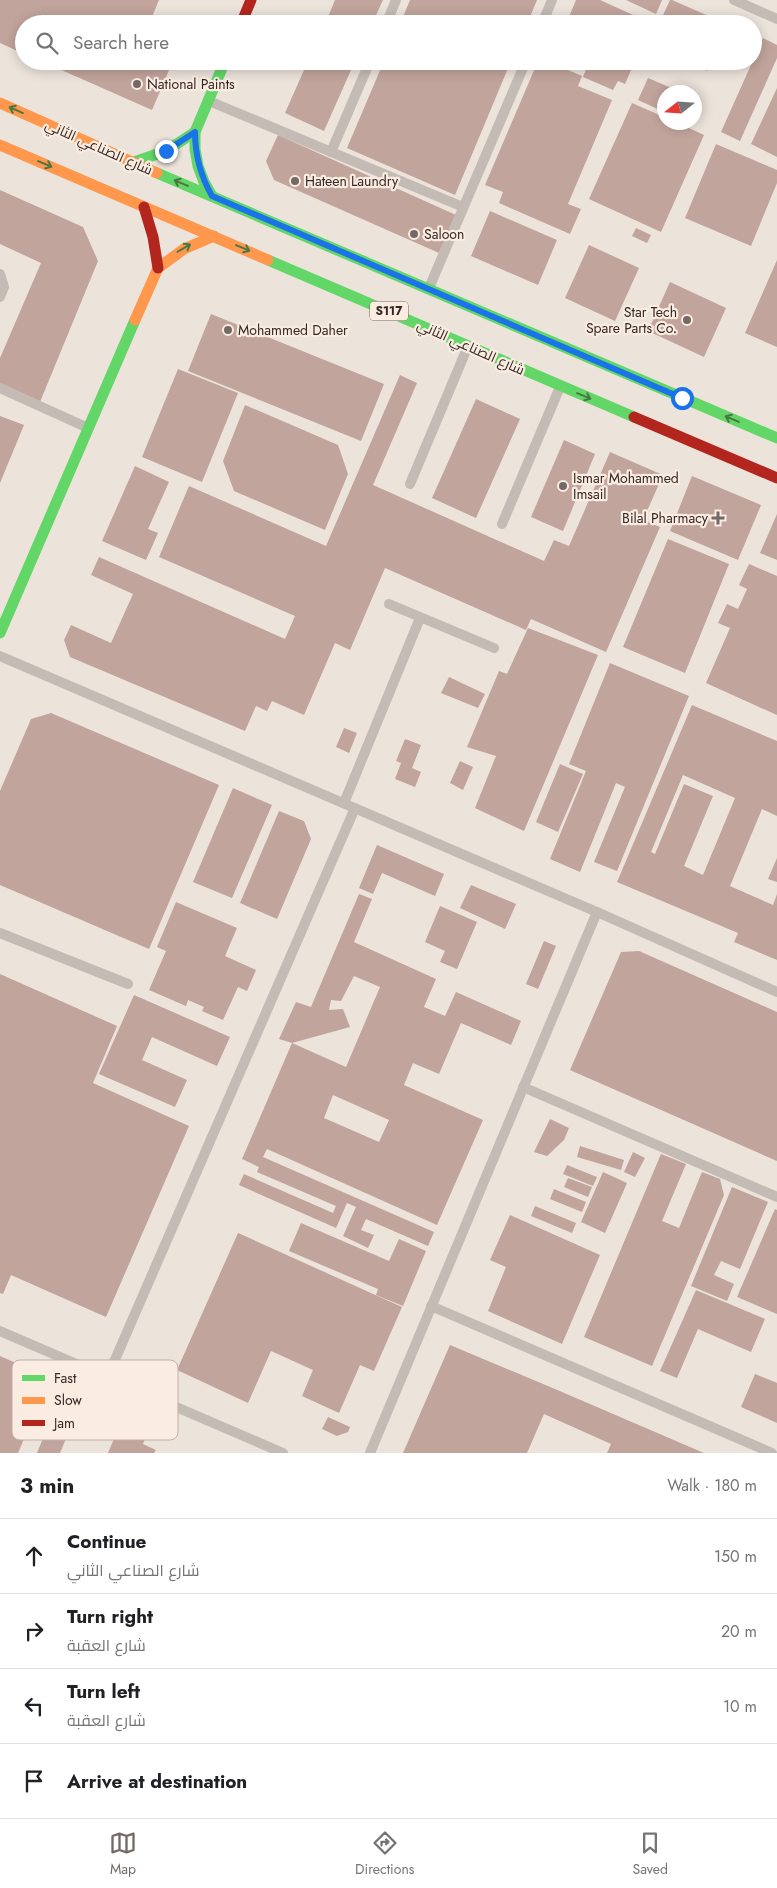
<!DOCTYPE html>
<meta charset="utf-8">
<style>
body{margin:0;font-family:Jost,Cairo,sans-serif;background:#f2f2f2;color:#202124}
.compass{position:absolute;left:657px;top:85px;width:45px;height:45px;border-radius:50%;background:#fff;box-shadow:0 2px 12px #0003;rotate:253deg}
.stop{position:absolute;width:15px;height:15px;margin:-11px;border:4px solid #1a73e8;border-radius:50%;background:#fff}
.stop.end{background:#1a73e8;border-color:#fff;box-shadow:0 1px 5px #0008}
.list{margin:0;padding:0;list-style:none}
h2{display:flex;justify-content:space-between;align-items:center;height:65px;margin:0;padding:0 20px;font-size:21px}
h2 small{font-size:16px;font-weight:400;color:#757577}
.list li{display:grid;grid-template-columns:32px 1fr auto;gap:15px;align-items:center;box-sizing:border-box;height:75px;padding:0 20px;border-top:1px solid #e0e0e0}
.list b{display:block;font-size:19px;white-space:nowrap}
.list p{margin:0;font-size:16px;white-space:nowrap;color:#757577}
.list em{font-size:16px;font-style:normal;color:#757577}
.icon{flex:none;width:28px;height:28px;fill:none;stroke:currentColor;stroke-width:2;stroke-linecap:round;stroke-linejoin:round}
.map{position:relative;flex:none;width:777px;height:1453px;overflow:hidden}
.search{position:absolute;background:#fff;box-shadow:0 2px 12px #0003;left:15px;right:15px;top:15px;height:55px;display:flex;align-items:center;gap:12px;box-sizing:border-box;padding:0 18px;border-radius:28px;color:#757577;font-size:19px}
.sheet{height:365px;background:#fff}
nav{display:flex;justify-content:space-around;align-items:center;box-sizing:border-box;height:70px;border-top:1px solid #e0e0e0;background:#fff;font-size:14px;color:#757577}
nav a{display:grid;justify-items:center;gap:2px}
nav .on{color:#746964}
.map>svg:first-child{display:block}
.building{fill:#c1a49c;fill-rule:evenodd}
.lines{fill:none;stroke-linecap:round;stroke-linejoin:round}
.lane{stroke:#c4bbb5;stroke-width:10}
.fast{stroke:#63d668;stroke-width:11}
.slow{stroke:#ff974d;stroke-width:11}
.jam{stroke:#b3261e;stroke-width:11}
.oneway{stroke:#497643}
.route{stroke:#1a73e8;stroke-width:6}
.poi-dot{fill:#746964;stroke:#faece1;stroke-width:2}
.labels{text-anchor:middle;stroke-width:4.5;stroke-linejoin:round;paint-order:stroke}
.shield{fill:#faece1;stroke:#6f635d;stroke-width:1}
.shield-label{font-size:12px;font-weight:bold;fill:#342824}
.poi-label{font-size:14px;fill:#342824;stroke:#faece1;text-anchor:start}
.street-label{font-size:14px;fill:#342824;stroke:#faece1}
.key{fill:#faece1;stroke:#bfb1a8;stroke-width:1}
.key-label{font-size:14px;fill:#342824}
</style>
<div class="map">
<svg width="777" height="1453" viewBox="0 0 777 1453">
<rect width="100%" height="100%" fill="#ece3db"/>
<!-- building -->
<g class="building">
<path d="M0,0H159L149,24H24V54L0,43Z"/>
<path d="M335,0H383L372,24H325Z"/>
<path d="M410,0H537L527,24H400Z"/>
<path d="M576,0H600L653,24H566Z"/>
<path d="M626,0H662L656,14Z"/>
<path d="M670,0H672L727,24H659Z"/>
<path d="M763,38L777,45V58L740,141L721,132Z"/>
<path d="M41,61H173L152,110Z"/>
<path d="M308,61H355L324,131L285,113Z"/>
<path d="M384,61H511L455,195L347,148Z"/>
<path d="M538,61H547L582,76L578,86L612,100L568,204L581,209L570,234L499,203L503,192L485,185Z"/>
<path d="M574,61H635L625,84L618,81L613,90L583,77L587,67Z"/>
<path d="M685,61H711L707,71Z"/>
<path d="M648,78L681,92H664V112L638,100Z"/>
<path d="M777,88V157L751,144Z"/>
<path d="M632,103L664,117V122H676L704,135L661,232L589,199Z"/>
<path d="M278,135L456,215L439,253L274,180L266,161Z"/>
<path d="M716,144L777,170V183L751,246L685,218Z"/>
<path d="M0,190L83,227L98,261L40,402L0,384V358L41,263L0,244Z"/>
<path d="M490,211L557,240L538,285L471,256Z"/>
<path d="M636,228L651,235L647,243L632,236Z"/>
<path d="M589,245L639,268L615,321L565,298Z"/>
<path d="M777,260V347L745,333Z"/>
<path d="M670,282L726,308L704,357L648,331Z"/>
<path d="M211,314L384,384L361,441L188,371Z"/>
<path d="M178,369L238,393L202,482L142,457Z"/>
<path d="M400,375L417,383L373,485L544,561L554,540L569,546L610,452L663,475L643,520L660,527L606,652L531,619L526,630L385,568L350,650L335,643L304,715L272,701L267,711L256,706L245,731L70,657L64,640L71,625L111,643L133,594L91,575L99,557L285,639L295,616L159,557L189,486L326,546Z"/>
<path d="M476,399L520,419L476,518L432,498Z"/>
<path d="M245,405L338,445L348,474L325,530L234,491L223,461Z"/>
<path d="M0,416L24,425L0,483Z"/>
<path d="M564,440L595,454L563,531L531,517Z"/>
<path d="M135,466L169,482L148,529L158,533L146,560L102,541Z"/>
<path d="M692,476L761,505L738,560L670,531Z"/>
<path d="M777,514V560L760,553Z"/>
<path d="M668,539L729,564L685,673L623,647Z"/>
<path d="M749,564L777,576V715L706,683L730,628L718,623L727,604L738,609L747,589L739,585Z"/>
<path d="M528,628L598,655L524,831L475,808L496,756L467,747L499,671L507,674Z"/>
<path d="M610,663L689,696L617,871L594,862L625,787L616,783L580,872L550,859L586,771L569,764Z"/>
<path d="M449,677L485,694L478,708L441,693Z"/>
<path d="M692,705L777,741V816L762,809L730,886L773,905L777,894V960L734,942L738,933L617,882ZM683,775L735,798L703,875L684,866L713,796L684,784L655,854L651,852Z"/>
<path d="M51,713L219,785L149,949L0,885V791L31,719Z"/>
<path d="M344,728L357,733L349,753L336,747Z"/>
<path d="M405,739L421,745L412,768L421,772L415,787L395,779L401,763L396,761Z"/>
<path d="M460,761L473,767L463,790L450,783Z"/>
<path d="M560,764L583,774L558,832L536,822Z"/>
<path d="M233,788L272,805L232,898L193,882Z"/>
<path d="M279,811L304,821L311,839L277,919L240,903Z"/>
<path d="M377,845L444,874L435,896L382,873L373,894L359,888Z"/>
<path d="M777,858V882L768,879Z"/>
<path d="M471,885L516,904L505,929L460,908Z"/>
<path d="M359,894L372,899L354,942L436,979L424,1007L445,1016L456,992L521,1021L511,1045L461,1023L439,1074L413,1063L404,1085L483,1120L437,1225L267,1149L263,1157L434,1232L428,1246L366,1219L361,1230L374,1235L368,1248L343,1236L356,1207L347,1203L336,1228L239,1185L244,1174L333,1213L336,1206L257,1172L259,1167L242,1159L292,1043L346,1067L380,987L354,976L341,1001L331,1000L329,1010L343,1009L350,1027L292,1043L279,1039L296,1002L311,1007ZM333,1095L389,1120L379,1142L324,1118Z"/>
<path d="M176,902L237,928L225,956L256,970L247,991L238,987L223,1020L202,1011L204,1007L188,1000L186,1006L149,990L166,951L157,947Z"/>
<path d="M440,906L477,922L457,969L440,962L445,951L425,942Z"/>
<path d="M544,941L556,946L538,989L526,984Z"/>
<path d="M639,951L777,1012V1161L570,1070L621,952Z"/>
<path d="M0,974L117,1026L93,1083L189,1126L106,1317L11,1275L3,1294L0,1293Z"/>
<path d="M134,995L230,1037L217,1066L152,1037L142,1060L187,1080L175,1107L99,1074Z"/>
<path d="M550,1119L569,1128L564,1140L547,1156L534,1152Z"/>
<path d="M580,1146L624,1160L621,1170L577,1157Z"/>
<path d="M633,1152L645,1158L635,1177L624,1172Z"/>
<path d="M661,1154L686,1164L662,1221L679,1228L702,1172L720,1179L724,1195L652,1366L584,1337Z"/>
<path d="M567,1165L597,1177L593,1186L563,1174Z"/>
<path d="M603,1172L627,1183L605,1233L581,1222Z"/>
<path d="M568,1178L592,1187L588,1197L564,1187Z"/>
<path d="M732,1187L768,1202L740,1269L721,1261L714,1275L734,1284L727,1301L691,1286Z"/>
<path d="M554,1189L586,1202L582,1212L550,1199Z"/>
<path d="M535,1206L576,1223L572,1233L531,1216Z"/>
<path d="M775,1209L777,1210V1314L737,1297Z"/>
<path d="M510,1215L600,1255L562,1344L488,1311L506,1267L490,1260Z"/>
<path d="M301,1223L389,1261L399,1239L426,1251L403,1306L376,1295L378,1289L289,1251Z"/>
<path d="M238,1233L402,1307L374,1371L360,1365L339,1413L302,1396L313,1370L271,1351L248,1403L177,1370Z"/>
<path d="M696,1290L765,1319L751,1352L698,1329L677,1378L660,1371Z"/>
<path d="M450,1345L555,1389L704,1453H607L611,1444L544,1414L527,1453H403Z"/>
<path d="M0,1356L50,1378L18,1453H0Z"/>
<path d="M755,1374L777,1383V1423L741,1407Z"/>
<path d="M64,1387L99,1401L87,1430L72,1424L60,1453H37Z"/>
<path d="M125,1412L151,1423L143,1444L156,1450L154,1453H108Z"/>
<path d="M328,1417L350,1427L348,1432L337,1436L322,1429Z"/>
</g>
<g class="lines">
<!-- lane -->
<g class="lane">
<path d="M734,0L777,19"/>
<path d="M386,24L396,0"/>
<path d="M542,24L552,0"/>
<path d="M209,101L463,207"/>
<path d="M331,152L370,61"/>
<path d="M0,274L4,287L0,297"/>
<path d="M429,288L526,61"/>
<path d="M0,388L88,428"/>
<path d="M410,484L468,346"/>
<path d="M502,524L560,387"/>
<path d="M389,604L494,648"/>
<path d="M0,656L597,912L777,992"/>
<path d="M344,803L420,618"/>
<path d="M0,933L128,984"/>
<path d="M523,1087L777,1197"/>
<path d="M431,1306L772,1453"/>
<path d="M0,1331L283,1453"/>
<path d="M107,1378L355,808"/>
<path d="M370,1453L597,912"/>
</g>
<!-- fast -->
<g class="fast">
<path d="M134,162L166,151L195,132"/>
<path d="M157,173L777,438"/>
<path d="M212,196L204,182L198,166L195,149V132L225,61"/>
<path d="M268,260L634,417"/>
<path d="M0,633L135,320"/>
</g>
<!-- slow -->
<g class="slow">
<path d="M0,103L157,173"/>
<path d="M0,145L268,260"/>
<path d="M135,320L158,268L184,249L214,236"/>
</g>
<!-- jam -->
<g class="jam">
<path d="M241,24L251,0"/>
<path d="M144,207L153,237L158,268"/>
<path d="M634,417L777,478"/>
</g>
</g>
<!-- one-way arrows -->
<defs><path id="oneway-shaft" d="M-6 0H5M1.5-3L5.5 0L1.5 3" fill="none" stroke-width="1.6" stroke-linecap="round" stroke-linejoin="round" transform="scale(1.25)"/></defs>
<g class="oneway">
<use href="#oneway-shaft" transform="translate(16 110) rotate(-156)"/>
<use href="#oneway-shaft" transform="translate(45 164) rotate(23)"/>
<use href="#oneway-shaft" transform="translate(181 183) rotate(-157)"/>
<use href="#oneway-shaft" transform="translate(184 248) rotate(-30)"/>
<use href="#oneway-shaft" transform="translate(243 248) rotate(23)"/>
<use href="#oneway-shaft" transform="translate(584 396) rotate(23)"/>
<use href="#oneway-shaft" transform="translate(732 419) rotate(-157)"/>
</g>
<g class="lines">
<!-- route -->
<path class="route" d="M166,151L195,132C195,156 200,175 212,196L682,398"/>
</g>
<!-- markers -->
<g class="poi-dot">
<circle cx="137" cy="84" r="5"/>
<circle cx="295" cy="181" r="5"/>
<circle cx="414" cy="234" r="5"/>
<circle cx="687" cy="320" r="5"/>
<circle cx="228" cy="330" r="5"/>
<circle cx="563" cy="486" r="5"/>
<path d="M715.5 510.5h5v5h5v5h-5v5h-5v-5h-5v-5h5z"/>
</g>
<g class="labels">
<!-- shield labels -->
<rect class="shield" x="370" y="301.5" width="38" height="19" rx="4"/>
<g class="shield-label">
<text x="389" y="315">S117</text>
</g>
<!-- poi labels -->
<g class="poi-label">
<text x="147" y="89">National Paints</text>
<text x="305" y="186">Hateen Laundry</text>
<text x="424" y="239">Saloon</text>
<text x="677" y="317" text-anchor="end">Star Tech<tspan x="677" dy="16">Spare Parts Co.</tspan></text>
<text x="238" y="335">Mohammed Daher</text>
<text x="573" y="483">Ismar Mohammed<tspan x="573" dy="16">Imsail</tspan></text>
<text x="708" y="523" text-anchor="end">Bilal Pharmacy</text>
</g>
<!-- street labels -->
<g class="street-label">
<text transform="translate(99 147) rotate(24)" y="5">شارع الصناعي الثاني</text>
<text transform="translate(471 347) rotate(24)" y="5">شارع الصناعي الثاني</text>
</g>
</g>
<!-- legend -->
<rect x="12" y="1360" width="166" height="80" rx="8" class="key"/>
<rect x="22" y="1375" width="23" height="6" fill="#63d668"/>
<rect x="22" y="1397" width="23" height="7" fill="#ff974d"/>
<rect x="22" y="1420" width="23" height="6" fill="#b3261e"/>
<g class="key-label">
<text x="54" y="1383">Fast</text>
<text x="54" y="1405">Slow</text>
<text x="54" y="1428">Jam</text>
</g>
</svg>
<svg class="compass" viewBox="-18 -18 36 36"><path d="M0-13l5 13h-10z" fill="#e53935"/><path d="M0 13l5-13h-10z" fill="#757577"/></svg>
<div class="stop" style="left:682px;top:398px"></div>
<div class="stop end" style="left:166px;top:151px"></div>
<div class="search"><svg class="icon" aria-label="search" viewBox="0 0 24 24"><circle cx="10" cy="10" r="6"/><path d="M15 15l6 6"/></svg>Search here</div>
</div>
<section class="sheet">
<h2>3 min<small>Walk · 180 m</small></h2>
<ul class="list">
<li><svg class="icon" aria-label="ahead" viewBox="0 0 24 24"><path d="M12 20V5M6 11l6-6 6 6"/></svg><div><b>Continue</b><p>شارع الصناعي الثاني</p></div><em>150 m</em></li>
<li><svg class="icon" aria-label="right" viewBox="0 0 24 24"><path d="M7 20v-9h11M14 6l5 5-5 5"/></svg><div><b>Turn right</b><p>شارع العقبة</p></div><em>20 m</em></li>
<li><svg class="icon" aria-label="left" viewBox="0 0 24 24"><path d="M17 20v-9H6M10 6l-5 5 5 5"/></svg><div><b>Turn left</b><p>شارع العقبة</p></div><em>10 m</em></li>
<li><svg class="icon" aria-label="arrive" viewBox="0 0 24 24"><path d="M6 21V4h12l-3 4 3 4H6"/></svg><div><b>Arrive at destination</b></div></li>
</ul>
</section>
<nav>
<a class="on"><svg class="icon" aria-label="map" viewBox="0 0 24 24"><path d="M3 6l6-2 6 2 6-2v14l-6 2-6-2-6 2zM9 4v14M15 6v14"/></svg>Map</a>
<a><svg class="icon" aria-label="directions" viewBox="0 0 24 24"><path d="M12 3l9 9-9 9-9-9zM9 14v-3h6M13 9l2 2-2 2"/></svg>Directions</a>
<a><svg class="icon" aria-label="saved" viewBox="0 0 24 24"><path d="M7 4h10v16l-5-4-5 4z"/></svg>Saved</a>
</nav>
